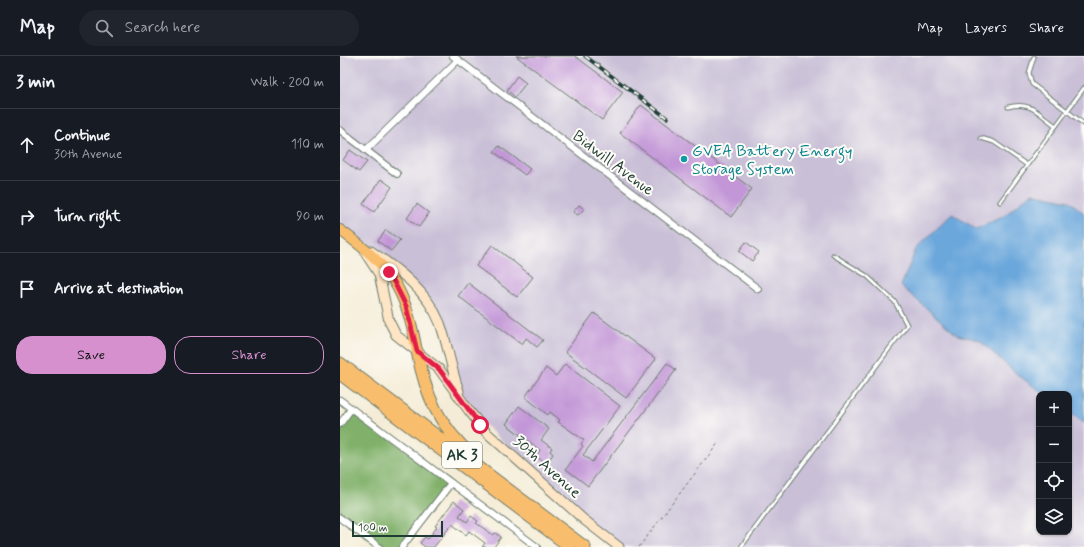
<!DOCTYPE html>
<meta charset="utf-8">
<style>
body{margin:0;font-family:Mynerve,sans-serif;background:#20242c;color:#f1f3f6}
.controls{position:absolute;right:12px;bottom:12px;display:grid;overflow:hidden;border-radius:8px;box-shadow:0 1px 3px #0004}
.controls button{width:36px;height:36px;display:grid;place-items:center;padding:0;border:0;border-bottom:1px solid #363941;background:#171b24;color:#f1f3f6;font:20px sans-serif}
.scale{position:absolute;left:12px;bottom:10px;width:91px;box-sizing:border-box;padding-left:4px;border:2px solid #1f3d34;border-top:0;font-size:11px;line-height:14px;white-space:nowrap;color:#1f3d34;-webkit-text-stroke:3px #fdfcf7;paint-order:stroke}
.stop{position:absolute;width:12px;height:12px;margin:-9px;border:3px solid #e11d48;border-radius:50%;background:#fff}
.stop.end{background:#e11d48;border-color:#fff;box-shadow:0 1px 4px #0008}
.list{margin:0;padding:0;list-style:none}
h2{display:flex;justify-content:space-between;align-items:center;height:52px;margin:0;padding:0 16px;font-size:17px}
h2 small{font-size:13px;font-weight:400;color:#9ea1a6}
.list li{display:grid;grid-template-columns:26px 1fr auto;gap:12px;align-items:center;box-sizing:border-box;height:72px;padding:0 16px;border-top:1px solid #363941}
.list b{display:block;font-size:15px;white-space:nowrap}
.list p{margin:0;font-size:13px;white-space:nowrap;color:#9ea1a6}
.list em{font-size:13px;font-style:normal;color:#9ea1a6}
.actions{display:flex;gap:8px;padding:12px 16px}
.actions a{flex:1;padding:9px 0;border:1px solid #d690ce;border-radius:16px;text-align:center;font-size:14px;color:#d690ce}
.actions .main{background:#d690ce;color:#111}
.icon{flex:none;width:22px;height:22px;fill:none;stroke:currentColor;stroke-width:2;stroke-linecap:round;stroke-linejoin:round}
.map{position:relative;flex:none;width:744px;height:491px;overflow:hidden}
header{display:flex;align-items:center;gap:24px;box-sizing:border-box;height:56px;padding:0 20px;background:#171b24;border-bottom:1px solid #363941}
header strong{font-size:19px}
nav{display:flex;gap:22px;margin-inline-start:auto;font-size:14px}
.search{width:280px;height:36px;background:#20242c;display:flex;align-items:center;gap:10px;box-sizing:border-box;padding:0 14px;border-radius:22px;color:#9ea1a6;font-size:15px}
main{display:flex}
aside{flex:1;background:#171b24}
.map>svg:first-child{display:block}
.industrial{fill:#c9bfd7;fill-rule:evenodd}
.forest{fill:#80b069;stroke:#50764e}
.water{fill:#6ca7dc;stroke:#467288}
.building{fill:#c296d7}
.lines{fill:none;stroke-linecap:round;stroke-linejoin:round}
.lane-casing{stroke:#6a7a6d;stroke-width:5}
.street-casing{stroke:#6a7a6d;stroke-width:8}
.secondary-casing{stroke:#6a7a6d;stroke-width:11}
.primary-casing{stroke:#6a7a6d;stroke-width:12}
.highway-casing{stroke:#6a7a6d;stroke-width:13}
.path{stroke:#6a7a6d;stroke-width:1;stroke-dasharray:3 3;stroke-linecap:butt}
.lane{stroke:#fff;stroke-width:3}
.street{stroke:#fff;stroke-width:6}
.secondary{stroke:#fde5c5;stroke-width:9}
.primary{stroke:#f9be6d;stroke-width:10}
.highway{stroke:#f9be6d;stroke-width:11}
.rail-casing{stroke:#1f3d34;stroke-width:3.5}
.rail{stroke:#fdfcf7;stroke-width:2;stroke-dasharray:6;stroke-linecap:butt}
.route{stroke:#e11d48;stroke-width:5}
.culture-dot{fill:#0f9aa8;stroke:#fdfcf7;stroke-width:1.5}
.labels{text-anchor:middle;stroke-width:4;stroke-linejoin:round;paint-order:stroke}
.shield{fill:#fdfcf7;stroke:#62766e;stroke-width:1}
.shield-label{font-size:15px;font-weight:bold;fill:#1f3d34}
.culture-label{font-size:16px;fill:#0d838f;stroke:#fdfcf7;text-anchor:start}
.street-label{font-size:16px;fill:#1f3d34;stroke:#fdfcf7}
</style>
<header>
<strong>Map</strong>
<div class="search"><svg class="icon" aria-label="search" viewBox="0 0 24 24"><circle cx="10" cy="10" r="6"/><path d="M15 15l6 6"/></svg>Search here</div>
<nav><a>Map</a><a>Layers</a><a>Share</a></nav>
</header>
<main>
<aside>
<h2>3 min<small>Walk · 200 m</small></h2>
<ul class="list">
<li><svg class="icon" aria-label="ahead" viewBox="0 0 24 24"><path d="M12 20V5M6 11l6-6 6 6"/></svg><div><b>Continue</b><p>30th Avenue</p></div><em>110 m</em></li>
<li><svg class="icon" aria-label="right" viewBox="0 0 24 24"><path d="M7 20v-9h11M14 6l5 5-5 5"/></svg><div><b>Turn right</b></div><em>90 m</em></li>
<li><svg class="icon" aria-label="arrive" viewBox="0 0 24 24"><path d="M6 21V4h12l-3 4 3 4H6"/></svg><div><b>Arrive at destination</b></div></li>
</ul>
<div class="actions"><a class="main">Save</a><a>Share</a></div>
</aside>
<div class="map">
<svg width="744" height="491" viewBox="0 0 744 491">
<rect width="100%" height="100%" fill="#fdfcf7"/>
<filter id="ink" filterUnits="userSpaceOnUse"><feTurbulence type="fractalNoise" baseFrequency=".025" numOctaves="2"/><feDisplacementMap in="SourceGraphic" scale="8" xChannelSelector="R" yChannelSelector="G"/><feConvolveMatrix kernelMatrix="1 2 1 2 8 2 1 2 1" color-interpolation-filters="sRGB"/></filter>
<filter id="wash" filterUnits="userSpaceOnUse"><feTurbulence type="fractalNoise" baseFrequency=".012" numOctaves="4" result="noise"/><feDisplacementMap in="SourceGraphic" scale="16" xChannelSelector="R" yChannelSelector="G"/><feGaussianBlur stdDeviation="0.9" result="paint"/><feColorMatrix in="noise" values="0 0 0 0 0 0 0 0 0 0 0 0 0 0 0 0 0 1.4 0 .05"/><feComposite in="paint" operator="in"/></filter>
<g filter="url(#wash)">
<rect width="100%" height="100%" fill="#f4ecd6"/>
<!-- industrial -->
<path class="industrial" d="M0,0H744V491H282L253,469L135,360L120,334L98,261L40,199L0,169ZM699,338H729V476H699Z"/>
<!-- forest -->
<path class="forest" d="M11,353L111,427L62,491H39L0,462V369Z"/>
<!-- water -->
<path class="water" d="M692,137L729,145L744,157V367L729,356V338H704L678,319L639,284L617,279L561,230L576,193L612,158L636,173L664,160Z"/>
<g id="blocks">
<!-- building -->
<g class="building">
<path d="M176,0H235L283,36L262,64Z"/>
<path d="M177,20L186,27L175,41L167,34Z"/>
<path d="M301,49L412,133L391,161L280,77Z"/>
<path d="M159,90L190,113L185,119L154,96Z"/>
<path d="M10,94L27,106L19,116L3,104Z"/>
<path d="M41,123L52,131L34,156L23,148Z"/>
<path d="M77,148L89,157L79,171L67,162Z"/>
<path d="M239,149L244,153L238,159L233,156Z"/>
<path d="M46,174L60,184L51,195L38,185Z"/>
<path d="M406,186L419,196L412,205L399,195Z"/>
<path d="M152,189L193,221L177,241L136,210Z"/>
<path d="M128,227L203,284L197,291L186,282L182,288L118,240Z"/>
<path d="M254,257L316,303L286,342L225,296Z"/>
<path d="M327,307L336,314L248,430L226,413L243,390L241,388L244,384L218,366L220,364L210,356L208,359L185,341L206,312L216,320L225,308L280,350L243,399L252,406Z"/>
<path d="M179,350L209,373L201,384L212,392L210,395L213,398L206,408L196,400L200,394L166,368Z"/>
<path d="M114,445L124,453L119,460L127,466L131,460L138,465L136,467L153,479L155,477L161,481L154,491H142L145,487L129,475L126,479L112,468L94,491H85L80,487L85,481L88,483L97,471L95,470Z"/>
</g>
</g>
</g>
<g filter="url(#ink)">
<use href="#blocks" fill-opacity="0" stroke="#6a7a6d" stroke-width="1"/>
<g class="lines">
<defs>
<g id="lane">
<path d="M694,1L689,17L692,28L744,68"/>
<path d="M668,51C691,45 698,57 716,70"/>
<path d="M641,82L654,86L687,109"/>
<path d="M660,146L744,32"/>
<path d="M401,491L567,269L555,246L527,220L493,199"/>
</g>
<g id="street">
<path d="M113,0L418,233"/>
<path d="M0,74L57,118"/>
<path d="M26,94L118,4"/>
<path d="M0,344L197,491"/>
<path d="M0,368L11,353"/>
<path d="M0,462L39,491"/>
<path d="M62,491L111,427"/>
</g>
<g id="secondary">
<path d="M31,195C59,214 87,235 100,267C108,289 111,313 119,335"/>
<path d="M26,198L39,218L49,265L56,279L99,313L130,356L146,376L243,463L279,491"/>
</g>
<path id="primary" d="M0,174C52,212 65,231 77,295"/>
<g id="highway">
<path d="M77,295C85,338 99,371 133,400"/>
<path d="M0,307L245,491"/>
<path d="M0,318L230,491"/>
</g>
</defs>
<!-- lane casing -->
<use href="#lane" class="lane-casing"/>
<!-- street casing -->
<use href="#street" class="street-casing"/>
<!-- secondary casing -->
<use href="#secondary" class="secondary-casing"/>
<!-- primary casing -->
<use href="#primary" class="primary-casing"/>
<!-- highway casing -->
<use href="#highway" class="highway-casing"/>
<!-- path -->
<path class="path" d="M299,491L379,386"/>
<!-- lane -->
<use href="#lane" class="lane"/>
<!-- street -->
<use href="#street" class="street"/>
<!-- secondary -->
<use href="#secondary" class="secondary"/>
<!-- primary -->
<use href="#primary" class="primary"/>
<!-- highway -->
<use href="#highway" class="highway"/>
<defs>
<path id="rail" d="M245,0L327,62"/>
</defs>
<!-- rail casing -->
<use href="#rail" class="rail-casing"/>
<!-- rail -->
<use href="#rail" class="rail"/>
</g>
</g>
<g class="lines" filter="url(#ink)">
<!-- route -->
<path class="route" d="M49,216L66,250L77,295L99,313L140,369"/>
</g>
<!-- markers -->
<circle class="culture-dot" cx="344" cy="103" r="4"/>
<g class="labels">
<!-- shield labels -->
<rect class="shield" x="102" y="386" width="40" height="26" rx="3"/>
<g class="shield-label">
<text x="122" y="404">AK 3</text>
</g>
<!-- culture labels -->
<g class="culture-label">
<text x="352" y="100">GVEA Battery Energy<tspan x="352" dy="18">Storage System</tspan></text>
</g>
<!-- street labels -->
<g class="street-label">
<text transform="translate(274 106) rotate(37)" y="6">Bidwill Avenue</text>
<text transform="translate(208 410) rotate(42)" y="6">30th Avenue</text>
</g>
</g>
</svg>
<div class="controls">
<button>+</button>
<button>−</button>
<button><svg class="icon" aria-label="locate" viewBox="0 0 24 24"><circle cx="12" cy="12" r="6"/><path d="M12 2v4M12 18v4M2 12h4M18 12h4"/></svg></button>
<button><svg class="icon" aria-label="layers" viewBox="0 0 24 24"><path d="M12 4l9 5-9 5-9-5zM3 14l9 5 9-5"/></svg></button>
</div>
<div class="scale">100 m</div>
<div class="stop" style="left:140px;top:369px"></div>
<div class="stop end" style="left:49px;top:216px"></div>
</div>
</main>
